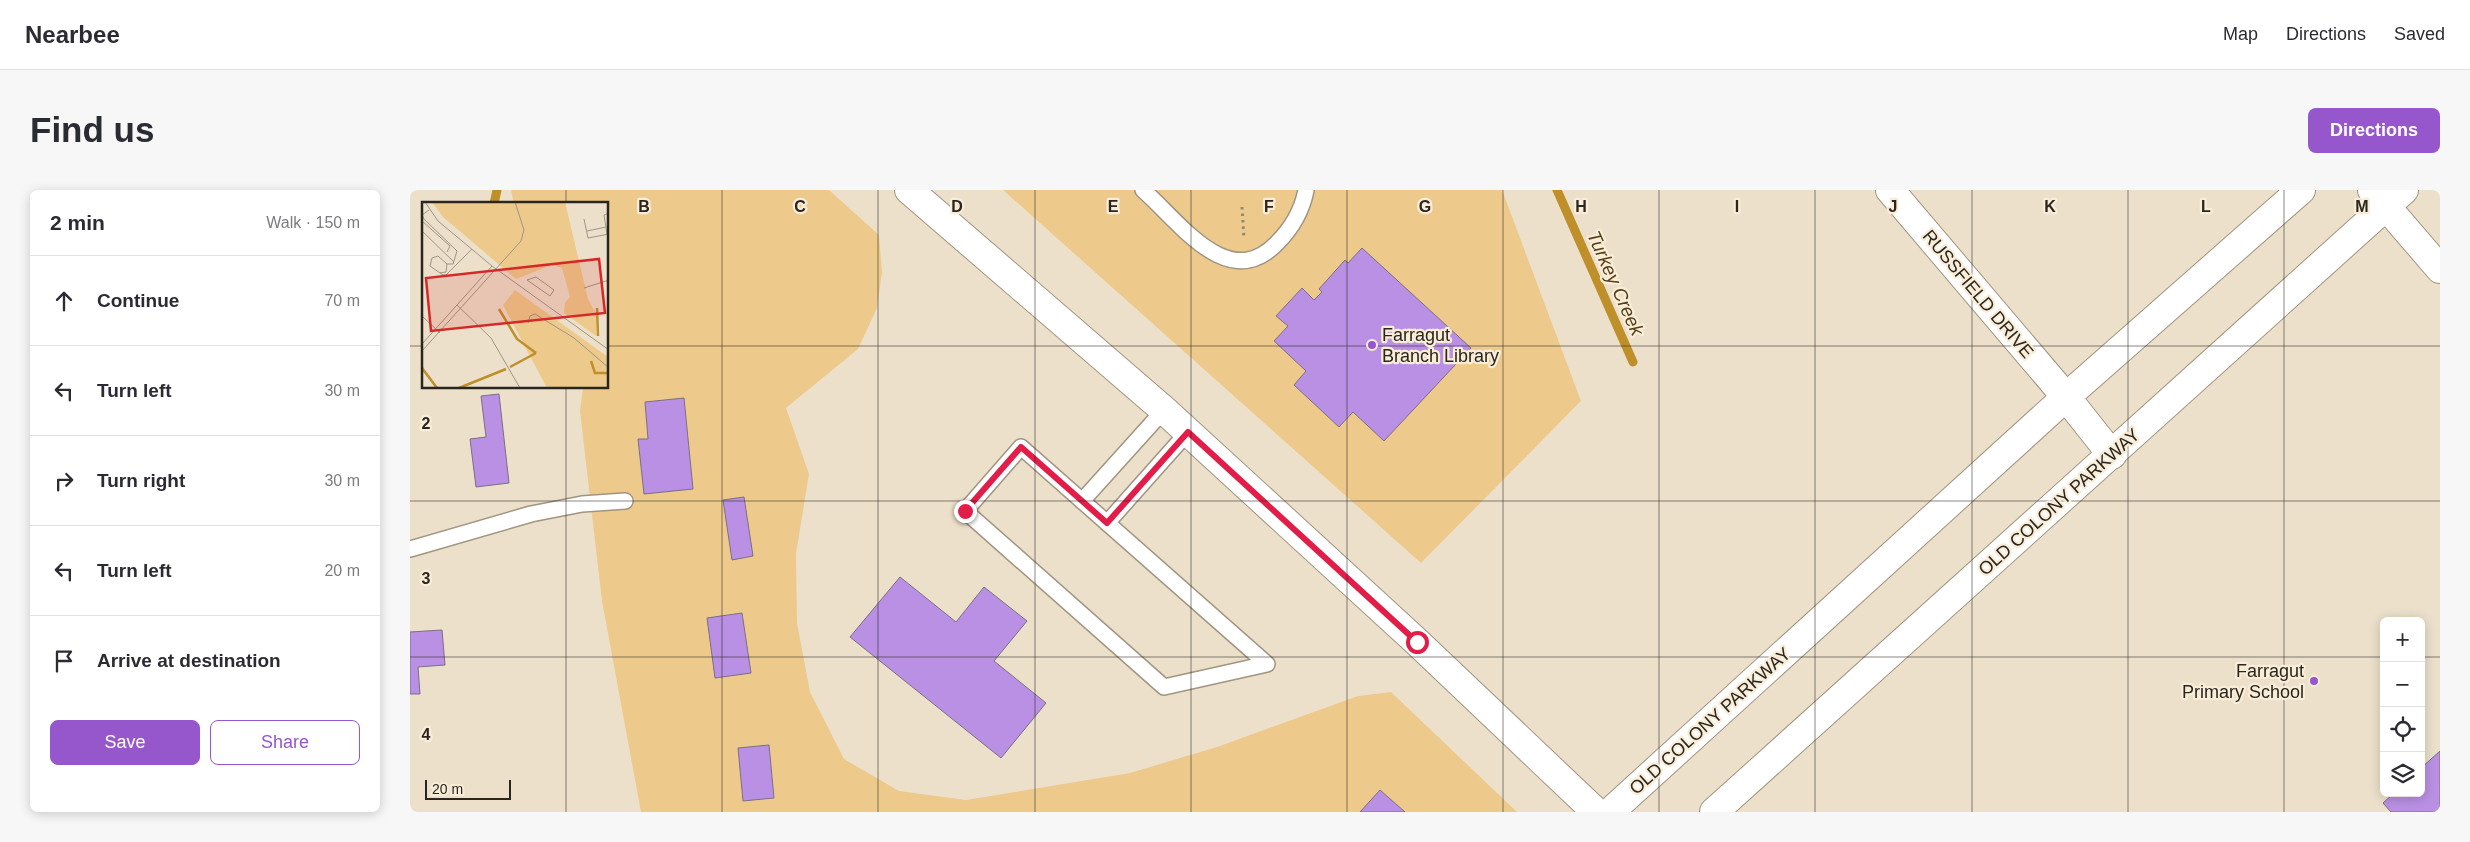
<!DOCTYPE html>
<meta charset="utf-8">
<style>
body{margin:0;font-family:Arial,sans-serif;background:#f7f7f7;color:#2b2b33}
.controls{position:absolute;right:15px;bottom:15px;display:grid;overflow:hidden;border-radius:8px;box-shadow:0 2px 12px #0003}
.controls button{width:45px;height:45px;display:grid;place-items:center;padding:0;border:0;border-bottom:1px solid #e1e1e2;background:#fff;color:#2b2b33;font:25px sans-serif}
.scale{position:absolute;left:15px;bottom:12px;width:86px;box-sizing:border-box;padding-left:5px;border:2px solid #2a251e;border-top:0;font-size:14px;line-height:18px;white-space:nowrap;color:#2a251e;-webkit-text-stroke:4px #f9edd8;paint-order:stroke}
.stop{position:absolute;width:15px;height:15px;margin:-11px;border:4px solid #e11d48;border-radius:50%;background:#fff}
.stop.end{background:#e11d48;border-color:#fff;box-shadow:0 1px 5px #0008}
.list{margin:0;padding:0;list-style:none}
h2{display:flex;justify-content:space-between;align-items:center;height:65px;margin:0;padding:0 20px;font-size:21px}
h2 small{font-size:16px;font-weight:400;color:#7c7c81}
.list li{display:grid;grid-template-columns:32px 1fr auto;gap:15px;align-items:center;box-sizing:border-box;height:90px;padding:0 20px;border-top:1px solid #e1e1e2}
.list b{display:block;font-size:19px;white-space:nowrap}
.list em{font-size:16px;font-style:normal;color:#7c7c81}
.actions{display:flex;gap:10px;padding:15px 20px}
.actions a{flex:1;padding:11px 0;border:1px solid #9656cc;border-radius:8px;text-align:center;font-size:18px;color:#9656cc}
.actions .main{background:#9656cc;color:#fff}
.icon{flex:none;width:28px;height:28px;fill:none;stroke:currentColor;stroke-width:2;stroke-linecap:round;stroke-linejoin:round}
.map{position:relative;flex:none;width:2030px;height:622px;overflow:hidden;border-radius:8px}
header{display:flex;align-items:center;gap:30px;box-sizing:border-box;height:70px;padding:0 25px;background:#fff;border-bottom:1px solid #e1e1e2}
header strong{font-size:24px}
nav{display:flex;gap:28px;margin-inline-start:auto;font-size:18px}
.intro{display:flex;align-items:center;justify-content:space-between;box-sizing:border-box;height:120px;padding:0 30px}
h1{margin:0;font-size:35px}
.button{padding:12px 22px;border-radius:8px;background:#9656cc;color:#fff;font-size:18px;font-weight:700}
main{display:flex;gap:30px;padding:0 30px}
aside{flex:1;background:#fff;border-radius:8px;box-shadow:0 2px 12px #0003}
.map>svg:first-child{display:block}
.green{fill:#edca8c}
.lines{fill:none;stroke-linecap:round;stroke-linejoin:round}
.stream{stroke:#bf8f2a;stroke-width:9}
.building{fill:#ba90e4;stroke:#787083}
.service-casing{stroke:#a09581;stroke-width:18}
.minor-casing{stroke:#a09581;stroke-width:30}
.secondary-casing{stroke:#a09581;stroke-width:30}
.path{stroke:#908779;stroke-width:3;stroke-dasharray:2.5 4;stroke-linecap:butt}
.service{stroke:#fff;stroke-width:15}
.minor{stroke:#fff;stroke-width:28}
.secondary{stroke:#fff;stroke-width:28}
.route{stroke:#e11d48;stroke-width:6}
.grid{fill:none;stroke:#2a251e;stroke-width:1;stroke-opacity:0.55}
.poi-dot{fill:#9656cc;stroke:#f9edd8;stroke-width:2}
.labels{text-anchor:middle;stroke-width:4.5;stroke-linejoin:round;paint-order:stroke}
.street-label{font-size:18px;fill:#2a251e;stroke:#f9edd8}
.poi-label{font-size:18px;fill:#2a251e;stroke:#f9edd8;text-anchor:start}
.water-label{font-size:19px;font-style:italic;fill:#56411a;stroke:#f9edd8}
.inset-river{fill:none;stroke:#bf8f2a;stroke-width:2.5}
.inset-road{fill:none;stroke:#9e9586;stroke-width:1}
.view{fill:#d62828;fill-opacity:0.15;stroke:#d62828;stroke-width:2.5}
.inset-edge{fill:none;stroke:#2a251e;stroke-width:2.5}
.grid-label{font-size:16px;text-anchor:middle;font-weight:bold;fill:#2a251e;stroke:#f9edd8;stroke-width:4.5;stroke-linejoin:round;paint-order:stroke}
</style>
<header>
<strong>Nearbee</strong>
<nav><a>Map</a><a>Directions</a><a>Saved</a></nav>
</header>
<div class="intro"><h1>Find us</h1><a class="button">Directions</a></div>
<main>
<aside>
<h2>2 min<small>Walk · 150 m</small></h2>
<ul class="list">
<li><svg class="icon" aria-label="ahead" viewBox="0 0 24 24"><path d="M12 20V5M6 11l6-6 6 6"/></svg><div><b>Continue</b></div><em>70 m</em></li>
<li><svg class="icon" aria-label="left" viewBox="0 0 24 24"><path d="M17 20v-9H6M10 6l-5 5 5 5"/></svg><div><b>Turn left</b></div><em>30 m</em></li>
<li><svg class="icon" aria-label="right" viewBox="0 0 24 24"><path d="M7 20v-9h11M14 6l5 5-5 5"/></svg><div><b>Turn right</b></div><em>30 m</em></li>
<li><svg class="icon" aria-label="left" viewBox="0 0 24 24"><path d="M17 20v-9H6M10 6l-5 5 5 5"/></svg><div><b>Turn left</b></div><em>20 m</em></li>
<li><svg class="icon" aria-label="arrive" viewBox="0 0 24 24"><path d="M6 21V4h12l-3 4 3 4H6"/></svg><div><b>Arrive at destination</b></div></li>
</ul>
<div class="actions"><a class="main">Save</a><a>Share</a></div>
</aside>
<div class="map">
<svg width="2030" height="622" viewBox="0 0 2030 622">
<rect width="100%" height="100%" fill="#ece0cb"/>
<!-- green -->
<g class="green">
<path d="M101,0H419L469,45L472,82L467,118L448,159L376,218L399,284L386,364L387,433L400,502L434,569L489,601L556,610L720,583L807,557L948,506L981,502L1107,622H231L192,411L170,221L173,198H198V14H104Z"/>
<path d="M593,0H1092L1171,211L1011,373Z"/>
</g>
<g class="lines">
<!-- stream -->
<g class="stream">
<path d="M1147,0L1223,172"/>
<path d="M84,14L87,0"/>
</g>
</g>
<!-- building -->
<g class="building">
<path d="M952,58L1061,158L974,251L943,222L929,237L884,195L896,181L864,151L878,136L866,126L892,98L904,110L912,102L909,99L935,70L938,73Z"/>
<path d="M89,204L99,293L66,297L60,249L76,247L71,206Z"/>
<path d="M274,208L283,299L234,304L228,249H238L235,212Z"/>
<path d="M334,307L343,366L322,370L313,310Z"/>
<path d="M490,387L546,432L574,397L617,431L584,471L636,513L591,568L440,447Z"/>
<path d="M332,423L341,483L305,488L297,428Z"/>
<path d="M32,440L35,475L8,477L10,504H0V442Z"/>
<path d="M359,555L364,608L333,611L328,558Z"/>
<path d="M2030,561V622H1981L1973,613L1984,603H2011V578Z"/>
<path d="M970,600L995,622H950Z"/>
</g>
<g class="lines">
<defs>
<g id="service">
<path d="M733,0C769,31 818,104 867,53C882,38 892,21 896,0"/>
<path d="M611,257L857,474L754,497L555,321Z"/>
<path d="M672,311L754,220"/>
<path d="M697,333L778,242"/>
<path d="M0,359L121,324L172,314L215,311"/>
</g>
<g id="minor">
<path d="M1480,0L1656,207L1702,265"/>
<path d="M1962,0L2030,79"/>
<path d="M1200,622L1656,207L1891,0"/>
<path d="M1304,622L1994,0"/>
</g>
<path id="secondary" d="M499,0L754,220L1007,452L1186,622"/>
</defs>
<!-- service casing -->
<use href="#service" class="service-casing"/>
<!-- minor casing -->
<use href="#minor" class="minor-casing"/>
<!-- secondary casing -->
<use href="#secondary" class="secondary-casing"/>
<!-- path -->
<path class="path" d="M832,17L834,48"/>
<!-- service -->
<use href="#service" class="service"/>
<!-- minor -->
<use href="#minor" class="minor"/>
<!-- secondary -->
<use href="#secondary" class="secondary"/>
</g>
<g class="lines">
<!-- route -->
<path class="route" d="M555,321L611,257L697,333L778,242L1007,452"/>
</g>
<!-- grid -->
<path class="grid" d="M156,0V14M312,0V622M468,0V622M625,0V622M781,0V622M937,0V622M1093,0V622M1249,0V622M1405,0V622M1562,0V622M1718,0V622M1874,0V622M0,156H14M198,156H2030M156,198V622M0,311H2030M0,467H1974M2011,467H2030"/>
<!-- markers -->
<g class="poi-dot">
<circle cx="962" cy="155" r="5"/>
<circle cx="1904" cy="491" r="5"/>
</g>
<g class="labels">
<!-- street labels -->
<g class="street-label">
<text transform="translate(1568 104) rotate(50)" y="6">RUSSFIELD DRIVE</text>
<text transform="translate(1649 312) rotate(-42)" y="6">OLD COLONY PARKWAY</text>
<text transform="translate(1300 531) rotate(-42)" y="6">OLD COLONY PARKWAY</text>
</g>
<!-- poi labels -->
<g class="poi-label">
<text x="972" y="151">Farragut<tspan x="972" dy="21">Branch Library</tspan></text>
<text x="1894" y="487" text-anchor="end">Farragut<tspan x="1894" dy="21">Primary School</tspan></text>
</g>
<!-- water labels -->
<g class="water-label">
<text transform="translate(1206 93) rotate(66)" y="7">Turkey Creek</text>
</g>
</g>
<!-- overview -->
<g transform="translate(12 12)">
<rect width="186" height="186" fill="#ece0cb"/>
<path d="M10,0H143L166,97L174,112V134L142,111L143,101L148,95L140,66L130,63L94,77L21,15ZM93,88L186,155V186H125L81,103Z" fill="#edca8c"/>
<path class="inset-river" d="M175,106L176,134M77,107L95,137L114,151M169,159L173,171H187M88,165L114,151M0,166L15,186M37,186L84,167"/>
<path class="inset-road" d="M3,0L16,19L70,64L187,148M7,8L0,13L2,17L35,49L31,62H25M162,17L166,36L187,32M0,19L28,44L25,50M0,29L32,60M165,29L184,25M185,32L182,13L187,11M18,71L24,70L25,62L16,54L10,56L8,64L18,71L21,73H24L50,47M114,75L132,88L128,94L105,78ZM162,86L187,78M35,103L69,136L98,186M0,114L18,131M106,121L108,114L113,112L152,136L187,166M0,142L70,64M0,149L99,39L102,28L93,0"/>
<path class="view" d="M177,57L183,111L9,129L4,76Z"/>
<rect width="186" height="186" class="inset-edge"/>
</g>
<g class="grid-label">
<text x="234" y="22">B</text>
<text x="390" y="22">C</text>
<text x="547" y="22">D</text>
<text x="703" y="22">E</text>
<text x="859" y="22">F</text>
<text x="1015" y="22">G</text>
<text x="1171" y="22">H</text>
<text x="1327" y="22">I</text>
<text x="1483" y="22">J</text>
<text x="1640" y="22">K</text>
<text x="1796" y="22">L</text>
<text x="1952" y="22">M</text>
<text x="16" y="239">2</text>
<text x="16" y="394">3</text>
<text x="16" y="550">4</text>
</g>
</svg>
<div class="controls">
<button>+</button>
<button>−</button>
<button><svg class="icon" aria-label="locate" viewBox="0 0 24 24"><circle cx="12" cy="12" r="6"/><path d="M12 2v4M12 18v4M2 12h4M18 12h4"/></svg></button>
<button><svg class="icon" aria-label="layers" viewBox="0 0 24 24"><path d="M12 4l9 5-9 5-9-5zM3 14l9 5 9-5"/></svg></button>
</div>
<div class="scale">20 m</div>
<div class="stop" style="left:1007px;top:452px"></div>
<div class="stop end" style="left:555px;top:321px"></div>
</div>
</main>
